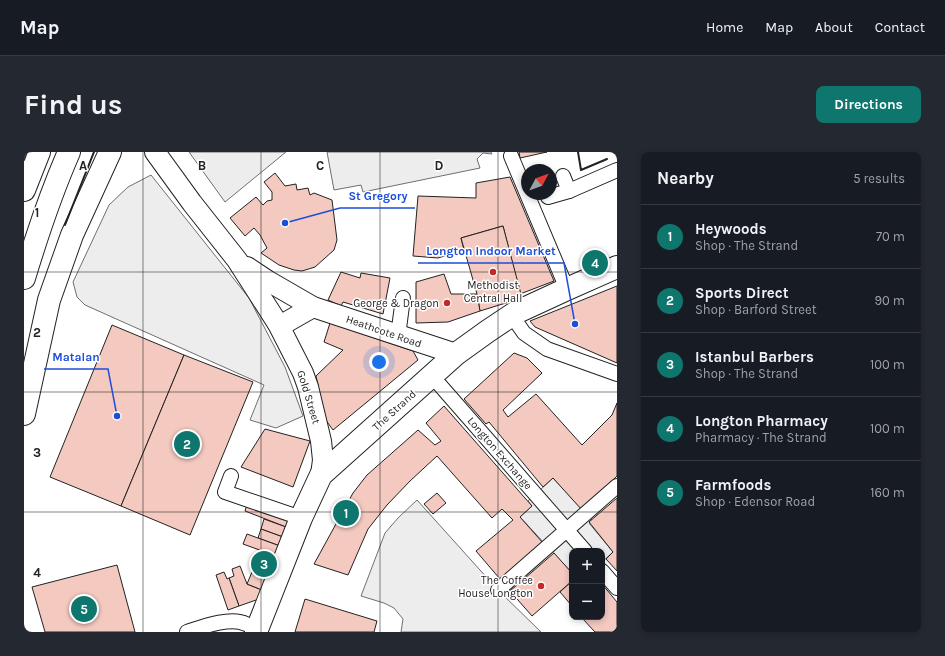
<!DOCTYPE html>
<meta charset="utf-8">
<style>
body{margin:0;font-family:Karla,sans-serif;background:#242831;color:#f1f3f6}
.controls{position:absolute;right:12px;bottom:12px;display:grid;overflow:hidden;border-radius:8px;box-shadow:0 2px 6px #0003}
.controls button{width:36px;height:36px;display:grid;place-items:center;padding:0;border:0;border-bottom:1px solid #363941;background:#171b24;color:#f1f3f6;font:20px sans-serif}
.compass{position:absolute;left:497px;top:12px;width:36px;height:36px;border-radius:50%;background:#171b24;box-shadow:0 2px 6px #0003;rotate:49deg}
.you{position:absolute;left:355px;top:210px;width:14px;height:14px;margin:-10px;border:3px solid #fff;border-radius:50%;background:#1a73e8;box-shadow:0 0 0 6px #1a73e833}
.badge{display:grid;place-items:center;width:26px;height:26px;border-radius:50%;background:#0f766e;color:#fff;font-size:13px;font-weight:700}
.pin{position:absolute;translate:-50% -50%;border:2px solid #fff;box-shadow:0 1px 4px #0006}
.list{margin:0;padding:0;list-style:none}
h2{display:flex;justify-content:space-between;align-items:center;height:52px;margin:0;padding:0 16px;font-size:17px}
h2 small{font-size:13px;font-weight:400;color:#9ea1a6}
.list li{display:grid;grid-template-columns:26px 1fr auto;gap:12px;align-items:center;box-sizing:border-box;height:64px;padding:0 16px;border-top:1px solid #363941}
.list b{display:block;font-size:15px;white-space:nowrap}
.list p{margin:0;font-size:13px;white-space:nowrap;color:#9ea1a6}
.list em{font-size:13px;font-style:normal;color:#9ea1a6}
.map{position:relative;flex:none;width:593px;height:480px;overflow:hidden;border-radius:8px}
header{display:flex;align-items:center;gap:24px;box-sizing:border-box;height:56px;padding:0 20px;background:#171b24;border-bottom:1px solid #363941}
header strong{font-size:19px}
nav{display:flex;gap:22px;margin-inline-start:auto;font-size:14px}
.intro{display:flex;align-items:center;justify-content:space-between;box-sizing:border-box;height:96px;padding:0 24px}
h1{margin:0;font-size:28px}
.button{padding:10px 18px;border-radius:8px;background:#0f766e;color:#fff;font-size:14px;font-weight:700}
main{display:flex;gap:24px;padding:0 24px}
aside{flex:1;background:#171b24;border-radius:8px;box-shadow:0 2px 6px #0003}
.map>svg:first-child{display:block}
.parking{fill:#ededed;stroke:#6f6f6f}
.building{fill:#f3c9c0;stroke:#222}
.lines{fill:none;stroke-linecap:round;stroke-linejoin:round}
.street-casing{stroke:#222;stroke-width:16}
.secondary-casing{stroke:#222;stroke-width:22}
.primary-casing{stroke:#222;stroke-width:24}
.highway-casing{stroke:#222;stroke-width:24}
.street{stroke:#fff;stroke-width:14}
.secondary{stroke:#fff;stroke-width:20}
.primary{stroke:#fff;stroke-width:22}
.highway{stroke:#fff;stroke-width:22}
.wall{stroke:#222;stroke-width:2}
.grid{fill:none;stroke:#222;stroke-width:1;stroke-opacity:0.55}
.poi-dot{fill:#c62828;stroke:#fff;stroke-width:1.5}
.labels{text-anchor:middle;stroke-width:3;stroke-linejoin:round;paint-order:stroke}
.poi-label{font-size:11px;fill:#222;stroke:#fff;text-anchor:end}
.street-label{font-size:11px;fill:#222;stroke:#fff}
.grid-label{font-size:13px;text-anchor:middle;font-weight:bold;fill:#222;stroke:#fff;stroke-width:3;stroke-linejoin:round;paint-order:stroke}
.leader{fill:none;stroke:#1d4ed8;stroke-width:1.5}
.callout-dot{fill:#1d4ed8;stroke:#fff;stroke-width:1.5}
.callout-label{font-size:12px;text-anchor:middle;font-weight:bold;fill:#1d4ed8;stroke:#fff;stroke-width:3;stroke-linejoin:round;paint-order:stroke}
</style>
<header>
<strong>Map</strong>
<nav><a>Home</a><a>Map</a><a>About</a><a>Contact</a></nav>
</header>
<div class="intro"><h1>Find us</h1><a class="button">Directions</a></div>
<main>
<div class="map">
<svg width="593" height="480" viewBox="0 0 593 480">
<rect width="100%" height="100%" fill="#fff"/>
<!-- parking -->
<g class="parking">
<path d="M165,0H262L201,50Z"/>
<path d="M303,0H467L468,2L459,1L453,7L456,16L339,40L337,33L310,38Z"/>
<path d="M127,23L225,146L261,215L279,264L252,276L226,268L240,233L61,153L53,145L49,130L85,53L104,35Z"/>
<path d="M529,326L568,368L565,371L589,400L578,410V399H548V421L496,365L508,354L504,349Z"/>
<path d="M393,348L474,438L517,480H377L379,467L370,456L360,451L337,444L361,381L374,366Z"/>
</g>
<!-- building -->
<g class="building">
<path d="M495,0H523L496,6Z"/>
<path d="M251,21L261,34L272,32L273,38L284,36L286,43L290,41L308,48L313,88L310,98L291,115L278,119L270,118L255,113L237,101L243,96L236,83L230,76L221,84L206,66L232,45L239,53L243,49L248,48V40L240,30Z"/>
<path d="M486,25L530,129L496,142L479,74L437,86L440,98L414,106L389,104L394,44L452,46V31Z"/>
<path d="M479,74L498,146L456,159L453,142L437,86Z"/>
<path d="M317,120L336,126L337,121L366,126L359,162L319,150L317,154L304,148Z"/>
<path d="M420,122L427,142H453L456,159L424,170L392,171V130Z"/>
<path d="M593,134V211L511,175L506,169Z"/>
<path d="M306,171L389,199L394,208L309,278L301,267L292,224L319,198L300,190Z"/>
<path d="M88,173L160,203L97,354L26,325Z"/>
<path d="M490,201L503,206L518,221L479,258L484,265L512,242L558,293L588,263L593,251V324L558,358L529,326L519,335L465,270L462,272L440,247Z"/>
<path d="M160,203L229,230L166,383L97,354Z"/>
<path d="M420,254L508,354L496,365L519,391L476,427L452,399L489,368L478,357L468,366L413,304L386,329L363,353L344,377L324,423L290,412L329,341L343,323L394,278L411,293L417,289L402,271Z"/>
<path d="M241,277L286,289L269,335L217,315Z"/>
<path d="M413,341L422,351L409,362L400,352Z"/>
<path d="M593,346V419L582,407L589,400L565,370Z"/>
<path d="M224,349L266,366L262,375L221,359Z"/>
<path d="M240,367L262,375L259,385L237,377Z"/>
<path d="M237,377L259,385L256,394L234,386Z"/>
<path d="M223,382L256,394L252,404L219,392Z"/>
<path d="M237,398L252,404L243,426L228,420Z"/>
<path d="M530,401L548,421V429L508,464L486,439Z"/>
<path d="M93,413L111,480H21L8,435Z"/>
<path d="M216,414L223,432L238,438L235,447L215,454L205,426L210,424L208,417Z"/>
<path d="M200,420L203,427L205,426L215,454L204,458L192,423Z"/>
<path d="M228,420L243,426L238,438L223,432Z"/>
<path d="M548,429V454L536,440Z"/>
<path d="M578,432L593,450V480H571L557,465H578Z"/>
<path d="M281,447L353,469L350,480H271Z"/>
</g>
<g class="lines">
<defs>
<g id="street">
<path d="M487,4L543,137"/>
<path d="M539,24L545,39"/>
<path d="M524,45L545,39L593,18"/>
<path d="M491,161L493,171L500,181L523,197L593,222"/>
<path d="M374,184L379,146"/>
<path d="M408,224L561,399"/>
<path d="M207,324L201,340L277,366"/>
<path d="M578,419L593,436"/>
<path d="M474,438L593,334"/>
<path d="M163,480C178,475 207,464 222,472C226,473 229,477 232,480"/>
</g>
<g id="secondary">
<path d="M131,0L168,51L213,108L254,172L279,221L284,235L297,289L299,308L297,323"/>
<path d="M223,115L244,129L289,155L432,202"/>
<path d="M254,172L261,171L289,155"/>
</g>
<g id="primary">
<path d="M0,262L25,148L48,83L86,0"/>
<path d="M232,480L277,366L297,323L432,202L464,179L491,161L543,137L593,115"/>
</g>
<g id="highway">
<path d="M0,38L15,0"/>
<path d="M0,126C13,83 27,41 45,0"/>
</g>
</defs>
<!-- street casing -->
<use href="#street" class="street-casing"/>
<!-- secondary casing -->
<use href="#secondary" class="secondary-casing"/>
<!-- primary casing -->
<use href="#primary" class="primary-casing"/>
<!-- highway casing -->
<use href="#highway" class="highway-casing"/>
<!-- street -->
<use href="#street" class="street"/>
<!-- secondary -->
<use href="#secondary" class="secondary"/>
<!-- primary -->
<use href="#primary" class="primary"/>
<!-- highway -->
<use href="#highway" class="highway"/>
<!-- wall -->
<g class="wall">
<path d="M554,0L557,18L583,7"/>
<path d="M0,8L3,0"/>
<path d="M41,73L70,0"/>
</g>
</g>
<!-- grid -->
<path class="grid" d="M119,0V480M237,0V480M356,0V480M474,0V480M0,120H593M0,240H593M0,360H593"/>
<!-- markers -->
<g class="poi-dot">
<circle cx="469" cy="120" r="4"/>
<circle cx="423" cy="151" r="4"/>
<circle cx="517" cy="434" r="4"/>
</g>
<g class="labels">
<!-- poi labels -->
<g class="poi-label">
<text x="469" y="137" text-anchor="middle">Methodist<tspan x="469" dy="13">Central Hall</tspan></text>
<text x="415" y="155">George &amp; Dragon</text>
<text x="509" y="432">The Coffee<tspan x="509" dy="13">House Longton</tspan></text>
</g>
<!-- street labels -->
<g class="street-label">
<text transform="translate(360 179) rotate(19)" y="4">Heathcote Road</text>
<text transform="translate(285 245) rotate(73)" y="4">Gold Street</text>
<text transform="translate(370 258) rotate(-42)" y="4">The Strand</text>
<text transform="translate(476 301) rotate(49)" y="4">Longton Exchange</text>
</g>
</g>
<g class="grid-label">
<text x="59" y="18">A</text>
<text x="178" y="18">B</text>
<text x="296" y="18">C</text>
<text x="415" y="18">D</text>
<text x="13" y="65">1</text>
<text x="13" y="185">2</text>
<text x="13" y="305">3</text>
<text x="13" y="425">4</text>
</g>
<!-- callouts -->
<path class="leader" d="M261 71L316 56H391M551 172L540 111H394M93 264L84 217H20"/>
<g class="callout-dot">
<circle cx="261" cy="71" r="4"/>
<circle cx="551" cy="172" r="4"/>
<circle cx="93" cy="264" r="4"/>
</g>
<g class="callout-label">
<text x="354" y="48">St Gregory</text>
<text x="467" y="103">Longton Indoor Market</text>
<text x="52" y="209">Matalan</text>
</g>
</svg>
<div class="controls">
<button>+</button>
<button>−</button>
</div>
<svg class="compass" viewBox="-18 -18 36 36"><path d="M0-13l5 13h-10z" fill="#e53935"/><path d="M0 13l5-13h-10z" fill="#9ea1a6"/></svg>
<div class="you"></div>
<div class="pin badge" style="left:322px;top:361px">1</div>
<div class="pin badge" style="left:163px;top:292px">2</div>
<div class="pin badge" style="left:240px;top:412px">3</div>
<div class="pin badge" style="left:571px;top:111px">4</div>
<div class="pin badge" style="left:60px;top:457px">5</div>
</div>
<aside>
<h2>Nearby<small>5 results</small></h2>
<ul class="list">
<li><span class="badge">1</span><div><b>Heywoods</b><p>Shop · The Strand</p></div><em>70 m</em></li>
<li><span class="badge">2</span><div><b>Sports Direct</b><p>Shop · Barford Street</p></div><em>90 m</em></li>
<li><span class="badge">3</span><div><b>Istanbul Barbers</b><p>Shop · The Strand</p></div><em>100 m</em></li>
<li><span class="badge">4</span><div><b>Longton Pharmacy</b><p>Pharmacy · The Strand</p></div><em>100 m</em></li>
<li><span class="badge">5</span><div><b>Farmfoods</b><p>Shop · Edensor Road</p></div><em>160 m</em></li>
</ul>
</aside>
</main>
